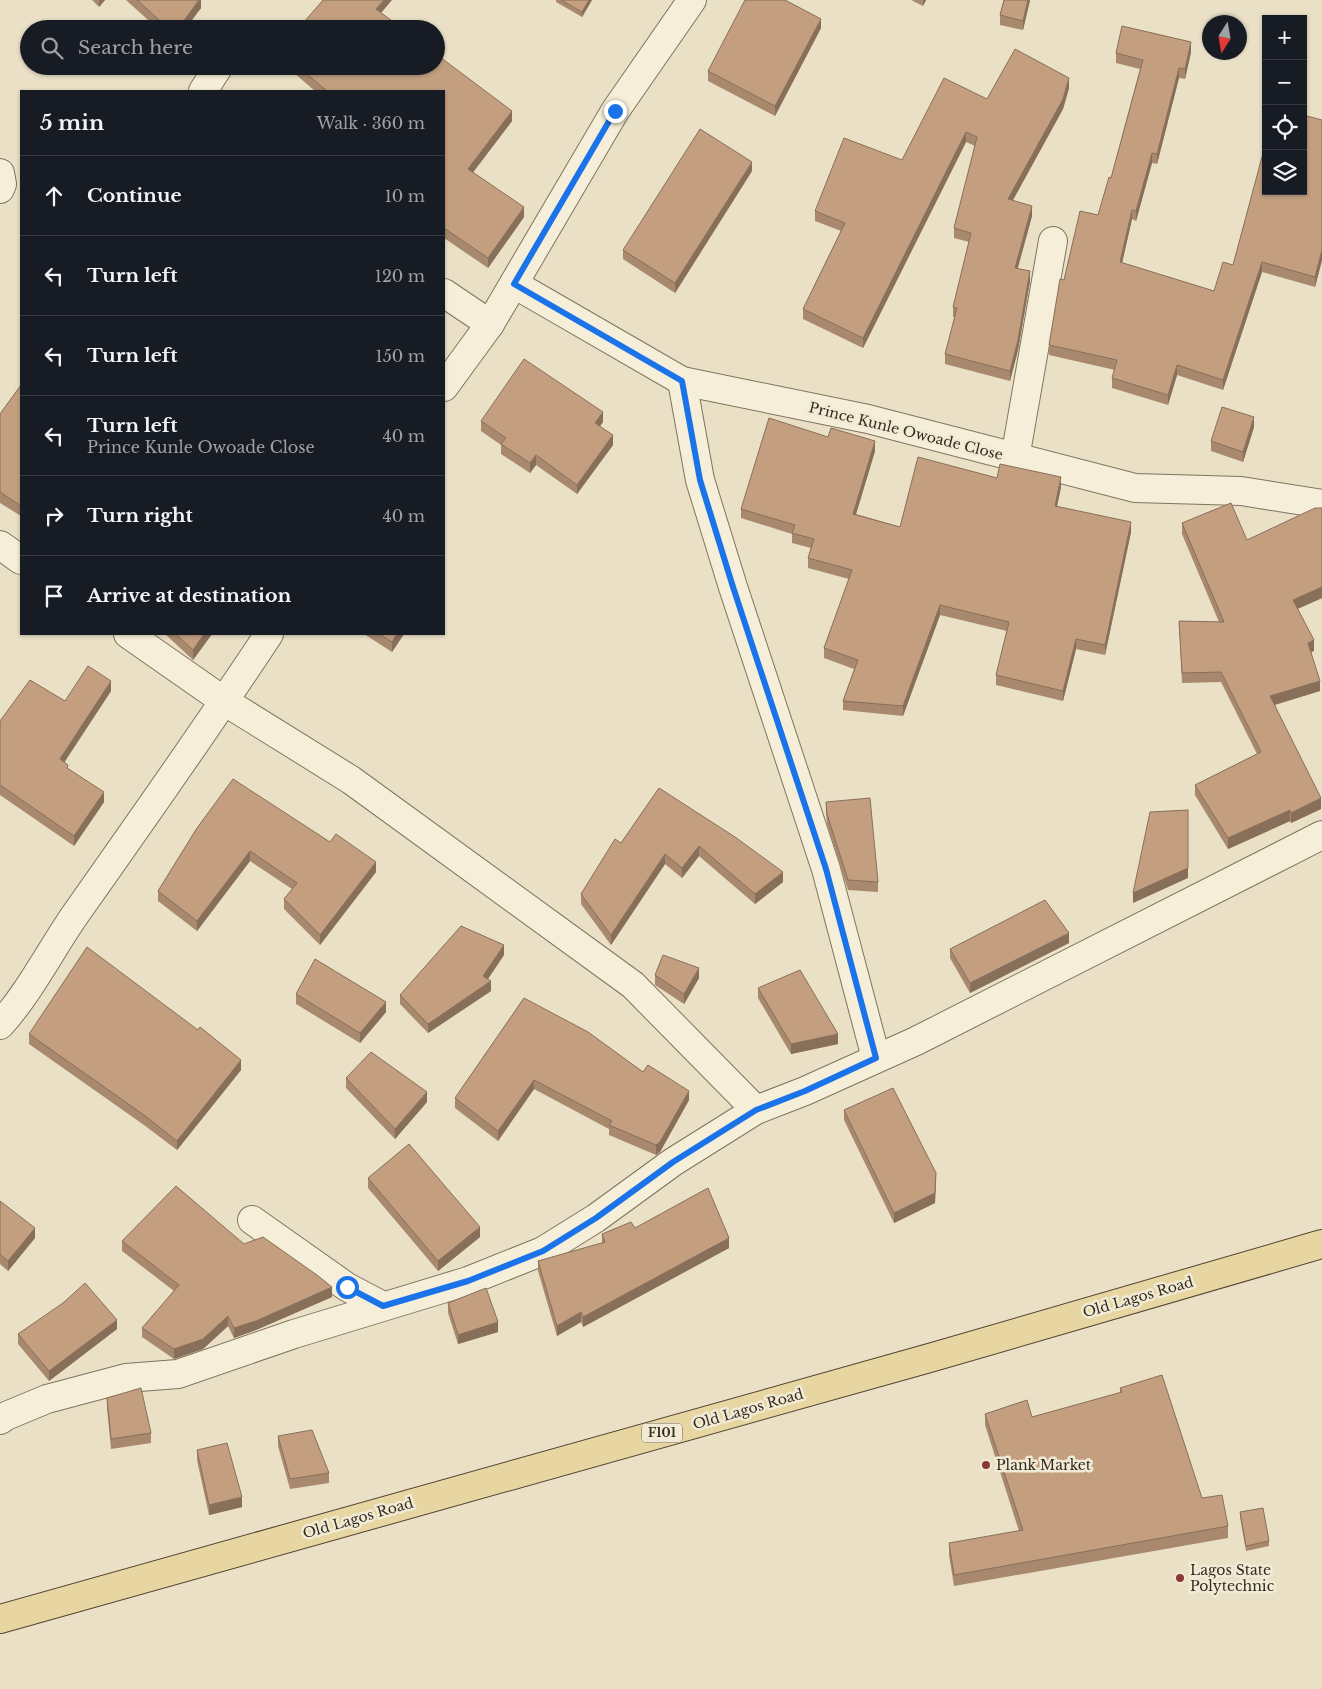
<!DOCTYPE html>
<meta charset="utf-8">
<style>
body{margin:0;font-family:"Libre Baskerville",serif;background:#242831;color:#f1f3f6}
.controls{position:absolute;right:15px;top:15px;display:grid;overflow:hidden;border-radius:0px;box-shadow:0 1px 4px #0004}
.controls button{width:45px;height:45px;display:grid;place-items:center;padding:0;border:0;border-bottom:1px solid #363941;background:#171b24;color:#f1f3f6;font:25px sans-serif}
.compass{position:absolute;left:1202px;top:15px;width:45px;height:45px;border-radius:50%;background:#171b24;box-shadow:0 1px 4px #0004;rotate:191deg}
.stop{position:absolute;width:15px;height:15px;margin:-11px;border:4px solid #1a73e8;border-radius:50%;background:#fff}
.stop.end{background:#1a73e8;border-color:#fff;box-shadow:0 1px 5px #0008}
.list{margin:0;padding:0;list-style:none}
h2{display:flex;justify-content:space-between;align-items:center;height:65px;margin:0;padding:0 20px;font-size:21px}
h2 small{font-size:16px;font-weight:400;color:#9ea1a6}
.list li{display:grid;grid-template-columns:32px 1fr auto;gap:15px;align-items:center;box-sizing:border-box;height:80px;padding:0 20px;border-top:1px solid #363941}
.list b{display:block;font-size:19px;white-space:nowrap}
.list p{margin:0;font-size:16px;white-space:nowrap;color:#9ea1a6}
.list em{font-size:16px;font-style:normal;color:#9ea1a6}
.icon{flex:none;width:28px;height:28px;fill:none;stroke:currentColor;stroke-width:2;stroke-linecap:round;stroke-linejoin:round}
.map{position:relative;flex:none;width:1322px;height:1689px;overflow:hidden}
.search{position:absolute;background:#171b24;box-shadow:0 1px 4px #0004;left:20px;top:20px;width:425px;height:55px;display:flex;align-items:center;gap:12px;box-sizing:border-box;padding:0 18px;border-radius:28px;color:#9ea1a6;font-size:19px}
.panel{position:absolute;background:#171b24;box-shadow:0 1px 4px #0004;left:20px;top:90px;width:425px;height:545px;border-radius:0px}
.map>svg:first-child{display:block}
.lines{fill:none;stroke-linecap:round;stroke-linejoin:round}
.street-casing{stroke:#82735e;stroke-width:30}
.primary-casing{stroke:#514231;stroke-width:30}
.street{stroke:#f5eed8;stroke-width:28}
.primary{stroke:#e8d6a2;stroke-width:28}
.wall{fill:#a8896e}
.shaded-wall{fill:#886f5a}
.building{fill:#c39f80;stroke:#886f5a}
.route{stroke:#1a73e8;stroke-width:6}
.poi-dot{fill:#8b3834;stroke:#f1ebd5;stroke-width:2}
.labels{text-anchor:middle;stroke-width:5;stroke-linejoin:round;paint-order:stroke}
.shield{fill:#f1ebd5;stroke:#6d6556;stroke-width:1}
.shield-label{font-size:12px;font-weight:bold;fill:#342b20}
.street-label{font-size:14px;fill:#342b20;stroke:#f1ebd5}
.poi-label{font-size:14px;fill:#342b20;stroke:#f1ebd5;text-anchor:start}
</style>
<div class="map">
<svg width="1322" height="1689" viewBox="0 0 1322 1689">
<rect width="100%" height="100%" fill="#e9e0c6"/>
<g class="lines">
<defs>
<g id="street">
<path d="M203,91L219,66"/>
<path d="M0,173L2,184L0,189"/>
<path d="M514,284L682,381L868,419L1135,488L1241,491L1322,504"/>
<path d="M444,293L490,324"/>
<path d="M682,381L700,480L733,587L826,869L876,1058"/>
<path d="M444,387L490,324L615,111L692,0"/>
<path d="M1015,458L1053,241"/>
<path d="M0,545L21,560"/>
<path d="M128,634L224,701L351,780L633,985L756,1110"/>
<path d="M0,1025C30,992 51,949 77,912C142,820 207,728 269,634"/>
<path d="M252,1220L347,1287L383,1306"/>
<path d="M0,1420L6,1416L47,1399L126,1378L178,1374L294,1334L468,1281L543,1251L596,1218L673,1162L756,1110L805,1091L916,1041L1322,835"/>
</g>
<path id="primary" d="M0,1619L933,1357L1322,1244"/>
</defs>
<!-- street casing -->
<use href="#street" class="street-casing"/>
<!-- primary casing -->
<use href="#primary" class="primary-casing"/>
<!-- street -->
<use href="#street" class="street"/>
<!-- primary -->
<use href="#primary" class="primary"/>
</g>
<!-- wall -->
<g class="wall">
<path d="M92,0H105L99,7Z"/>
<path d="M126,0H201V8L185,29H158Z"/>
<path d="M556,0H592L582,17L556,2Z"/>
<path d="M911,0H926L923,6Z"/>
<path d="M1004,0H1030L1023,30L1000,25V15Z"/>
<path d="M821,28L775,116L708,81V71Z"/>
<path d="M1191,52L1185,79L1179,78L1157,164L1152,163L1136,221L1132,219L1122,263L1214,291L1233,265L1322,120V260L1315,287L1262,272L1223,390L1177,375L1168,405L1112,388V378L1115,370L1049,355V345L1064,280L1098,215L1111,178L1140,69L1116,63V53Z"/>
<path d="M286,66H436L512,121L473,172L524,217L488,268L444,238V91H315Z"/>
<path d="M1069,88L1063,109L1013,200L1032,216L1018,268L1030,281L1018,350L1010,381L945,364V354L955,317H953V307L969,242L954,238V228L975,146L966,142L863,348L803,319V309L841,231L815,221V211L902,160L987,99Z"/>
<path d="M752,171L675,293L623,259V250Z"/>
<path d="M21,385V516L0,503V414Z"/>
<path d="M481,421L603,422L600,426L613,445L577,494L536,465L530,473L501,454V445L481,431Z"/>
<path d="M1254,427L1243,462L1211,451V441Z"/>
<path d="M828,437L875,451L856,514L900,527L997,478L1061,487L1057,506L1131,532L1105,655L1076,649L1063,701L996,685V675L1007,631L940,615L903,716L843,710V701L854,669L824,658V648L849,579L808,568V558L811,548L792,543V534L741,518V509Z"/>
<path d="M1182,523L1247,540L1322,598L1297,609L1314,651L1311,652L1320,691L1275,705L1321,809L1291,823L1290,821L1228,849L1195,795V785L1257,754L1221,682L1182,683L1179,621L1219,622L1182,534Z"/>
<path d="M165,634H212L193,660Z"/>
<path d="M364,634H404L392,652Z"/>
<path d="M111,691L64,762L68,769L104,802L74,846L0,795V721L65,701Z"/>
<path d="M659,788L783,882L755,904L699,856L682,878L665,864L611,945L581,904V894L621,843Z"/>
<path d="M826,802L878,882V892L848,890L827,824L826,812Z"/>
<path d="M197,828L376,872L320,945L284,909V899L292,889L250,861L197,931L158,901V891Z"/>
<path d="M1069,943L970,993L950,958V949Z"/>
<path d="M504,955L488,979L491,991L428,1033L400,1004V995Z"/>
<path d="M655,975L699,978L684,1004L655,985Z"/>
<path d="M758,988L838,1044L791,1054L758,998Z"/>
<path d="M296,994L386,1012L360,1043L296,1004Z"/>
<path d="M524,998L689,1100L660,1152L656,1155L609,1135V1129L534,1089L498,1141L455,1108V1098Z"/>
<path d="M29,1034L241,1070L177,1150L144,1125L29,1044Z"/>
<path d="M346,1078L427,1102L395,1139L346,1088Z"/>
<path d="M844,1110L936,1183L935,1203L894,1223L844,1120Z"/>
<path d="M368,1178L480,1237L438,1271L368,1188Z"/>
<path d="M0,1201L35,1238L8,1271L0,1264Z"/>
<path d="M635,1228L729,1248L583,1327L581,1322L557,1336L538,1271V1261L602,1243V1234Z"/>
<path d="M122,1241L244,1244L332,1297L256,1330L234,1338L228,1326L203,1349L174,1359L142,1337V1328L174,1291L122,1251Z"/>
<path d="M448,1303L498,1332L458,1344L448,1313Z"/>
<path d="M117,1329L49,1381L18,1344V1334Z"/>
<path d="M1120,1388L1202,1498L1228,1526V1538L954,1586L949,1555V1543L1019,1531L985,1425V1414L1032,1417L1120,1393Z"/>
<path d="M107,1398L151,1433V1443L111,1449L107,1408Z"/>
<path d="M278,1436L329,1473V1483L290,1489L278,1446Z"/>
<path d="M197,1450L242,1507L209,1515L197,1460Z"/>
<path d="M1240,1512L1269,1541V1546L1246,1551L1240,1517Z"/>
</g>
<!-- shaded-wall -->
<g class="shaded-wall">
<path d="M99,0H105L99,7Z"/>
<path d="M199,0H201V8L185,29H178Z"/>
<path d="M384,0H392L376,19V9Z"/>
<path d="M589,0H592L582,17V12Z"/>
<path d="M923,0H926L923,6Z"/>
<path d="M1028,0H1030L1023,30V21Z"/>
<path d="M821,19V28L775,116V106Z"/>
<path d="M1191,42V52L1185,79V69Z"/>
<path d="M1179,68V78L1157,164V154Z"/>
<path d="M1069,78V88L1063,109L1008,209V199Z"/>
<path d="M512,111V121L468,179V169Z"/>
<path d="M966,132V142L863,348V338Z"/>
<path d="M1152,153V163L1136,221V211Z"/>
<path d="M752,162V171L675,293V283Z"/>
<path d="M1032,206V216L1015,277V268Z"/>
<path d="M524,207V217L488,268V258Z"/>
<path d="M1132,210V219L1120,272V262Z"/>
<path d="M1322,250V260L1315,287V277Z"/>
<path d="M1262,262V272L1223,390V380Z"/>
<path d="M1030,271V281L1018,350L1010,381V371Z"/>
<path d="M1177,365V375L1168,405V395Z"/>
<path d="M603,412V422L595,433V423Z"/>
<path d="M1254,417V427L1243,462V452Z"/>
<path d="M613,435V445L577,494V485Z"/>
<path d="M875,441V451L853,524V514Z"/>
<path d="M536,455V465L530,473V463Z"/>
<path d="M1061,477V487L1055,516V506Z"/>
<path d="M1131,522V532L1105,655V645Z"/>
<path d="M1322,587V598L1293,611V600Z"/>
<path d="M940,605V615L903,716V706Z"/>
<path d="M204,634H212L193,660V650Z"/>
<path d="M397,634H404L392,652V642Z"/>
<path d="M1076,639V649L1063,701V691Z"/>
<path d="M1314,640V651L1308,653V643Z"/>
<path d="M111,681V691L60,769V759Z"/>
<path d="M1320,681V691L1270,706V696Z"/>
<path d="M104,792V802L74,846V836Z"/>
<path d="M1321,798V809L1291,823V813Z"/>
<path d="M1188,810V878L1133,903V893Z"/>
<path d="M1290,810V821L1228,849V838Z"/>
<path d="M699,846V856L682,878V868Z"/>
<path d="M250,851V861L197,931V921Z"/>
<path d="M665,854V864L611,945V935Z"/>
<path d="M376,862V872L320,945V935Z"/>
<path d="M783,872V882L755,904V894Z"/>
<path d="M1069,933V943L970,993V983Z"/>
<path d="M504,945V955L483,986V976Z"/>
<path d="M699,968V978L684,1004V994Z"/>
<path d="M491,981V991L428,1033V1024Z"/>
<path d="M386,1002V1012L360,1043V1033Z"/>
<path d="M838,1034V1044L791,1054V1044Z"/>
<path d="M241,1060V1070L177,1150V1141Z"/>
<path d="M534,1080V1089L498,1141V1131Z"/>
<path d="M689,1091V1100L660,1152L656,1155V1145Z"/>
<path d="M427,1092V1102L395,1139V1129Z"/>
<path d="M936,1173L935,1203L894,1223V1213Z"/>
<path d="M480,1227V1237L438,1271V1261Z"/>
<path d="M35,1228V1238L8,1271V1261Z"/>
<path d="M729,1238V1248L583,1327V1317Z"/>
<path d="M332,1287V1297L256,1330L234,1338V1328Z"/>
<path d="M581,1312V1322L557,1336V1326Z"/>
<path d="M228,1316V1326L203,1349L174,1359V1349Z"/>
<path d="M117,1320V1329L49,1381V1371Z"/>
<path d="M498,1322V1332L458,1344V1335Z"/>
<path d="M242,1497V1507L209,1515V1505Z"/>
</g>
<!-- building -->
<g class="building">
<path d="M137,0H199L178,29H169Z"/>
<path d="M323,0H384L376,9L403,29H298Z"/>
<path d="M561,0H589L582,12Z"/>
<path d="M745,0H785L821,19L775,106L708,71Z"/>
<path d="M1004,0H1028L1023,21L1000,15Z"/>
<path d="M1122,26L1191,42L1185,69L1179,68L1157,154L1152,153L1136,211L1132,210L1120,262L1214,291L1223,262L1233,265L1266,142V191H1303V115L1322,120V250L1315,277L1262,262L1223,380L1177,365L1168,395L1112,378L1117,360L1049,345L1060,279L1064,280L1080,211L1098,215L1109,177L1111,178L1143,60L1116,53Z"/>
<path d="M1015,49L1069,78L1063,99L1008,199L1032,206L1015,268L1030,271L1018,340L1010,371L945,354L957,308L953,307L971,233L954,228L977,137L966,132L863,338L803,309L845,223L815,211L844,138L902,160L944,78L987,99Z"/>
<path d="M436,54L512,111L468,169L524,207L488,258L444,228V91H327L297,66H436Z"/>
<path d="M700,129L752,162L675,283L623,250Z"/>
<path d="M524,359L603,412L595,423L613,435L577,485L536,455L530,463L501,444L506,438L481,421Z"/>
<path d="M21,385V506L0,492V414Z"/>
<path d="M1222,407L1254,417L1243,452L1211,441Z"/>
<path d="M769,418L828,437L831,428L875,441L853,514L900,527L918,457L997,478L1000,464L1061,477L1055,506L1131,522L1105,645L1076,639L1063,691L996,675L1009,622L940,605L903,706L843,701L858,660L824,648L852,570L808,558L814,539L792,533L795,525L741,509Z"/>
<path d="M1231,503L1247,540L1315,508H1322V587L1293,600L1314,640L1308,643L1320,681L1270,696L1321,798L1291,813L1290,810L1228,838L1195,785L1261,752L1221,672L1182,673L1179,621L1224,622L1182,523Z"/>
<path d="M176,634H204L193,650Z"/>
<path d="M379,634H397L392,642Z"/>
<path d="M88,666L111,681L60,759L68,765L67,768L104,792L74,836L0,785V721L30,680L65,701Z"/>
<path d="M233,779L330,842L336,834L376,862L320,935L284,899L297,883L250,851L197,921L158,891L197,828Z"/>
<path d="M659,788L735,837L783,872L755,894L699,846L682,868L665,854L611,935L581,894L615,839L621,843Z"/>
<path d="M870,798L878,882L848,880L827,814L826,802Z"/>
<path d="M1188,810V868L1133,893L1150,812Z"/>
<path d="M1045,900L1069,933L970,983L950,949Z"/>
<path d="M461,926L504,945L483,976L491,981L428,1024L400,995Z"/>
<path d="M87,947L198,1030L200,1027L241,1060L177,1141L144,1115L29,1034Z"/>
<path d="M663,955L699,968L684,994L655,975Z"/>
<path d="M315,959L386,1002L360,1033L296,994Z"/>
<path d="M800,970L838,1034L791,1044L758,988Z"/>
<path d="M524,998L588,1032L643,1072L648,1065L689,1091L660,1142L656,1145L609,1125L612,1121L534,1080L498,1131L455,1098Z"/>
<path d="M371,1052L427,1092L395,1129L346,1078Z"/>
<path d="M893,1088L936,1173L935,1193L894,1213L844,1110Z"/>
<path d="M409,1144L480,1227L438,1261L368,1178Z"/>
<path d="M176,1186L244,1244L263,1237L317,1275L332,1287L256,1321L234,1328L228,1316L203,1339L174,1349L142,1328L179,1285L122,1241Z"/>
<path d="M708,1188L729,1238L583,1317L581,1312L557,1326L538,1261L605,1242L602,1234L631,1222L635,1228Z"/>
<path d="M0,1201L35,1228L8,1261L0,1254Z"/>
<path d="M85,1283L117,1320L49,1371L18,1334L63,1303Z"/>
<path d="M486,1288L498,1322L458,1335L448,1303Z"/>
<path d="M1162,1375L1202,1498L1222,1495L1228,1526L954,1575L949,1543L1023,1530L985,1414L1027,1400L1032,1417L1122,1392L1120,1388Z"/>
<path d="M141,1388L151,1433L111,1439L107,1398Z"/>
<path d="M312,1430L329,1473L290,1479L278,1436Z"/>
<path d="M227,1443L242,1497L209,1505L197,1450Z"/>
<path d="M1263,1508L1269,1541L1246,1546L1240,1512Z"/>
</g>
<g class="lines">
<!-- route -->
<path class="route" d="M347,1287L383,1306L468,1281L543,1251L596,1218L673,1162L756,1110L805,1091L876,1058L826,869L733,587L700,480L682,381L514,284L615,111"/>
</g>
<!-- markers -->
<g class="poi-dot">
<circle cx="986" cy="1465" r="5"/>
<circle cx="1180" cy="1578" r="5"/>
</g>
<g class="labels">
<!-- shield labels -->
<rect class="shield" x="642" y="1423.5" width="40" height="19" rx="4"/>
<g class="shield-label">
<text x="662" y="1437">F101</text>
</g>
<!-- street labels -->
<g class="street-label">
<text transform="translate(906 431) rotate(14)" y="5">Prince Kunle Owoade Close</text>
<text transform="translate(1138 1297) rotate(-16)" y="5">Old Lagos Road</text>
<text transform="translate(748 1409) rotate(-16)" y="5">Old Lagos Road</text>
<text transform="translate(358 1518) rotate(-16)" y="5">Old Lagos Road</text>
</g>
<!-- poi labels -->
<g class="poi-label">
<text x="996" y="1470">Plank Market</text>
<text x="1190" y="1575">Lagos State<tspan x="1190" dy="16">Polytechnic</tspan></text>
</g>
</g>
</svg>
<div class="controls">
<button>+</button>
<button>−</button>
<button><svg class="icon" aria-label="locate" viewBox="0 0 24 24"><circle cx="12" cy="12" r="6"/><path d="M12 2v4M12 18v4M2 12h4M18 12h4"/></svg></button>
<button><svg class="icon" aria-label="layers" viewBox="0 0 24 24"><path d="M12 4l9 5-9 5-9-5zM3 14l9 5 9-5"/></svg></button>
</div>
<svg class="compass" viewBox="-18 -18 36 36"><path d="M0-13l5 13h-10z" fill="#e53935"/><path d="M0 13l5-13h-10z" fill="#9ea1a6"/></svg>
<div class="stop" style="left:347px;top:1287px"></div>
<div class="stop end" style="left:615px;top:111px"></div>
<div class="search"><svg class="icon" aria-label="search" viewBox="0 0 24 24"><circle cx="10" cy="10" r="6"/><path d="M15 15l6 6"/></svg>Search here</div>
<section class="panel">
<h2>5 min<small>Walk · 360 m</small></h2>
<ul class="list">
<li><svg class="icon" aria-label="ahead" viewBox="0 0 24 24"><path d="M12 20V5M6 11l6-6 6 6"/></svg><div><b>Continue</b></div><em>10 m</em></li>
<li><svg class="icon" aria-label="left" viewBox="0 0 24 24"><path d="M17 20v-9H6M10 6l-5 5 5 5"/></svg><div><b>Turn left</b></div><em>120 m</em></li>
<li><svg class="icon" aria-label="left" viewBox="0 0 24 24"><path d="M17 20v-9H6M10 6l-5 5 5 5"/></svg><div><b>Turn left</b></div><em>150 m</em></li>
<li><svg class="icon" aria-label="left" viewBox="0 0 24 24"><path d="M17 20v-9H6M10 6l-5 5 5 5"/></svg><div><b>Turn left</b><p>Prince Kunle Owoade Close</p></div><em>40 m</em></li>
<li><svg class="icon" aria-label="right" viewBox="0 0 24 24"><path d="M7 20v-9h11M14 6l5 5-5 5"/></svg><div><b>Turn right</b></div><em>40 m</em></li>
<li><svg class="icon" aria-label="arrive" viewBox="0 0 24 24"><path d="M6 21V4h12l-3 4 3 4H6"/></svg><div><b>Arrive at destination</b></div></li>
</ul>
</section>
</div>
